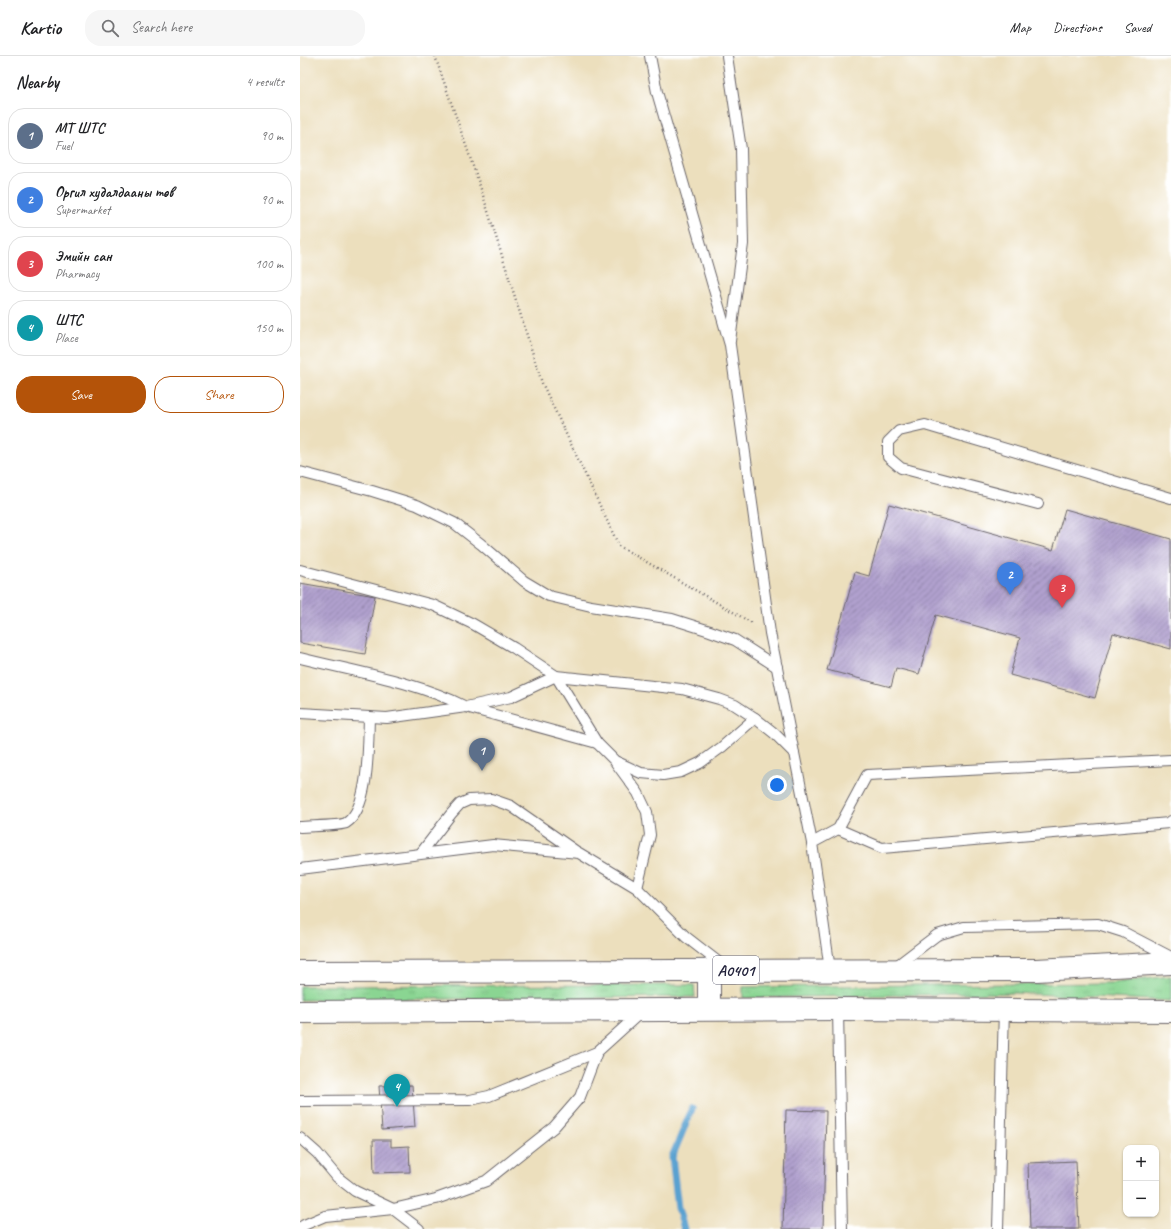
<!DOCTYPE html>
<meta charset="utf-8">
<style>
body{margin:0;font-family:Caveat,sans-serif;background:#f6f6f6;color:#202124}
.controls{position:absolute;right:12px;bottom:12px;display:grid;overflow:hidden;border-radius:8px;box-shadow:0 1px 3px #0004}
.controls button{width:36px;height:36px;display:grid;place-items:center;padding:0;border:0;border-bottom:1px solid #e0e0e0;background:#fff;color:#202124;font:20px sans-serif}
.you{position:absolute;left:477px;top:729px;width:14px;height:14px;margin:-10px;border:3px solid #fff;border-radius:50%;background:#1a73e8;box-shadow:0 0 0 6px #1a73e833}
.badge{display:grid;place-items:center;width:26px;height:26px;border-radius:50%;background:#b45309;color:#fff;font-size:13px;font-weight:700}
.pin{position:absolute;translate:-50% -33px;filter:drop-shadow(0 1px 2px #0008)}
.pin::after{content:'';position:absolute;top:21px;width:14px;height:12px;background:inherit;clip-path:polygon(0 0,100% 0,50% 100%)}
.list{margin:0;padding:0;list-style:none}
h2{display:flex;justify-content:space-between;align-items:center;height:52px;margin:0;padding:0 16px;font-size:17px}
h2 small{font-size:13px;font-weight:400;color:#757577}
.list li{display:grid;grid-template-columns:26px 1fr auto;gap:12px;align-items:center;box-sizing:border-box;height:56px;margin:0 8px 8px;padding:0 8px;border:1px solid #e0e0e0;border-radius:16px}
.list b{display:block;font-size:15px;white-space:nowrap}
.list p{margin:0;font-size:13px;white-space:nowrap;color:#757577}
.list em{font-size:13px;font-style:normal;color:#757577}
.actions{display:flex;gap:8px;padding:12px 16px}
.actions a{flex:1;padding:9px 0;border:1px solid #b45309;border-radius:16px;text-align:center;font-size:14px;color:#b45309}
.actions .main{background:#b45309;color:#fff}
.icon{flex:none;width:22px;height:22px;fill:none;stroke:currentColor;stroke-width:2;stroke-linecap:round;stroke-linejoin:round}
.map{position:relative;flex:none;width:871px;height:1173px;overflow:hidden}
header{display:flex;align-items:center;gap:24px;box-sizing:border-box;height:56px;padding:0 20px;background:#fff;border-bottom:1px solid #e0e0e0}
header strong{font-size:19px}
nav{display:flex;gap:22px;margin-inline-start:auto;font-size:14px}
.search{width:280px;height:36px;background:#f6f6f6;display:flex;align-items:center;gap:10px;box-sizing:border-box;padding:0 14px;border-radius:16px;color:#757577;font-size:15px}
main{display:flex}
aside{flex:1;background:#fff}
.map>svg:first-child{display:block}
.grass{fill:url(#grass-tufts);stroke:#567c66}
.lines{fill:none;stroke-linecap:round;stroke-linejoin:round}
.stream{stroke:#5aa1d0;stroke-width:7}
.building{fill:url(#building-hatch)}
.service-casing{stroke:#696468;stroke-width:12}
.trunk-casing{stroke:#696468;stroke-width:24}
.path{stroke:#696468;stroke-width:2.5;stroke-dasharray:1 3;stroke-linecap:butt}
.service{stroke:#fff;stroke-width:10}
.trunk{stroke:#fff;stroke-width:22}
.labels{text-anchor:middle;stroke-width:4;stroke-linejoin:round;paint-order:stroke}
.shield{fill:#fff;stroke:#646476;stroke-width:1}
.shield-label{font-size:16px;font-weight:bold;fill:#22223b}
</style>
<header>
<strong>Kartio</strong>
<div class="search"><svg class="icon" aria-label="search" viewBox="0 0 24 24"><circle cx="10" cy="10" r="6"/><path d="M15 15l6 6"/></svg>Search here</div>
<nav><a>Map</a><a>Directions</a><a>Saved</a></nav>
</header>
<main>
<aside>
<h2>Nearby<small>4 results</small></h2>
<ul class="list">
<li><span class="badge" style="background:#5c6f8a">1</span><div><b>МТ ШТС</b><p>Fuel</p></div><em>90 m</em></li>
<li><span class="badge" style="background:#3f7fe0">2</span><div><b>Оргил худалдааны төв</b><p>Supermarket</p></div><em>90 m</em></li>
<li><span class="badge" style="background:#e0444e">3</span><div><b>Эмийн сан</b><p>Pharmacy</p></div><em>100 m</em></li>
<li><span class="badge" style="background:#0f9aa8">4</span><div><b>ШТС</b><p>Place</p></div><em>150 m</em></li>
</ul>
<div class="actions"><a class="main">Save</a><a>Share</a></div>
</aside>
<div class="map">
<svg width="871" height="1173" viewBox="0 0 871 1173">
<defs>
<pattern id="grass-tufts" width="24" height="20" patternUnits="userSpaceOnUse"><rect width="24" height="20" fill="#8ad592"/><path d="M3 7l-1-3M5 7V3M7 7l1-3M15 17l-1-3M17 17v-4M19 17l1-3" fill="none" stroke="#77b77f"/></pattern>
<pattern id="building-hatch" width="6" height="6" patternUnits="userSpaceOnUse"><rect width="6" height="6" fill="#b0a0ce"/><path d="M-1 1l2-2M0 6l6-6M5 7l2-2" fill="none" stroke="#8f82a8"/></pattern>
</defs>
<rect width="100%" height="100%" fill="#fff"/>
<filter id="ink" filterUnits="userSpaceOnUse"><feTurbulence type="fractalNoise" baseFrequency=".025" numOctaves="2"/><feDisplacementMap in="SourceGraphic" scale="8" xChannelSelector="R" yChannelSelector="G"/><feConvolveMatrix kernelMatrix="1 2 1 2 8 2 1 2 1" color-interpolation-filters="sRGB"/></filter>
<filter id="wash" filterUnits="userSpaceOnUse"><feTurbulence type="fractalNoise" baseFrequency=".012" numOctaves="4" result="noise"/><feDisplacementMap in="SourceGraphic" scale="16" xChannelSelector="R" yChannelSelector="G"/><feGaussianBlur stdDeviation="0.9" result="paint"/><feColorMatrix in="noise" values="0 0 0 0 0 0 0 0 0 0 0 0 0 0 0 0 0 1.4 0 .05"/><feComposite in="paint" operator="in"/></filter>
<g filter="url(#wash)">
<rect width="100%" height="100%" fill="#ecdfbd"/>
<!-- grass -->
<g class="grass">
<path d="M871,920V945L714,937L443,942V931L812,927Z"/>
<path d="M394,929L395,941L0,944V930Z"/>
</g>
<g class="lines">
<!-- stream -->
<path class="stream" d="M384,1173L378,1152L372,1101L392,1053"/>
</g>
<g id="blocks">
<!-- building -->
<g class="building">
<path d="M589,448L753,494L765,453L871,483V593L813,577L795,642L710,619L720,582L636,559L619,618L596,612L591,631L527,614L555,516L569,520Z"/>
<path d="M0,527L75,540L65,598L0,587Z"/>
<path d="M112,1029L115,1071L82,1074L79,1030Z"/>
<path d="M486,1054L526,1055L523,1173H483Z"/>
<path d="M73,1084H91V1091L109,1090L110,1116L74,1117Z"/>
<path d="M776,1105L779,1173H730L728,1107Z"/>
</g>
</g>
</g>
<g filter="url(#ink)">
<use href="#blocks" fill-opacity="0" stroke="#696468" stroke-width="1"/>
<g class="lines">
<defs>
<g id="service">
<path d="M350,0L357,36L430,289L470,577L512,787"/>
<path d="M427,0L441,93L443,188L430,285"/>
<path d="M0,416L72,435L117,449L154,467L181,488L224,525L249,540L291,550L372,563L410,575L435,584L477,611"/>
<path d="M738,448L601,412L588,401V386L599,375L625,369L871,442"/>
<path d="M0,514L133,549L173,568L214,592L256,620L297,687L315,705L341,717L363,719L381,716L400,707L422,691L455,662"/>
<path d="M0,602C56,616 115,625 166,651L297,687"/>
<path d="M0,657L87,662L166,651L211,641L256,620L382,633L419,643L435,649L455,662L474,677L494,697"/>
<path d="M316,707L338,737L347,756L350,779L337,832"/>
<path d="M0,771C8,770 41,770 46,767C70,752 68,687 69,661"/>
<path d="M538,773L582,792L869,767L871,765"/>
<path d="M121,797L151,758L160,748L169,744L191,743L211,750L277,796"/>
<path d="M0,813L193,789L279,797L337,832L386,881L426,912"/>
<path d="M595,911L637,879L664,871L798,868L823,876L871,901"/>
<path d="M530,914L512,787L538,773L567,719L871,704"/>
<path d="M538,953L542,1173"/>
<path d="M0,1045L170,1044L189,1040L297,996L340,957"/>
<path d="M0,1082L17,1097L37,1121L55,1135L93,1153L119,1173"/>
<path d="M0,1172L4,1169L25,1160L93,1153L136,1143L186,1125L254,1071L280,1041L297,996"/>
<path d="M698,1173L704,953"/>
</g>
<g id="trunk">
<path d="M0,916L736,914L871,907"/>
<path d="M409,953V914"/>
<path d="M0,956L538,953L871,955"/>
</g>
</defs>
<!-- service casing -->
<use href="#service" class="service-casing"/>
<!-- trunk casing -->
<use href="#trunk" class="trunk-casing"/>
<!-- path -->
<path class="path" d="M135,0L181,133L242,327L319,490L452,567"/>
<!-- service -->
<use href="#service" class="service"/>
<!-- trunk -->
<use href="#trunk" class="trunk"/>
</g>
</g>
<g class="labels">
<!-- shield labels -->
<rect class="shield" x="413" y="900" width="46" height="28" rx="3"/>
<g class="shield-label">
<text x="436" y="920">A0401</text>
</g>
</g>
</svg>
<div class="controls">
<button>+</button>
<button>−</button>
</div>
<div class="you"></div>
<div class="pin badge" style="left:182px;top:715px;background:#5c6f8a">1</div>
<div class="pin badge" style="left:710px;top:539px;background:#3f7fe0">2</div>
<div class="pin badge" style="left:762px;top:552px;background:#e0444e">3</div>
<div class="pin badge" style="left:97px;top:1051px;background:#0f9aa8">4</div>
</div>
</main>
